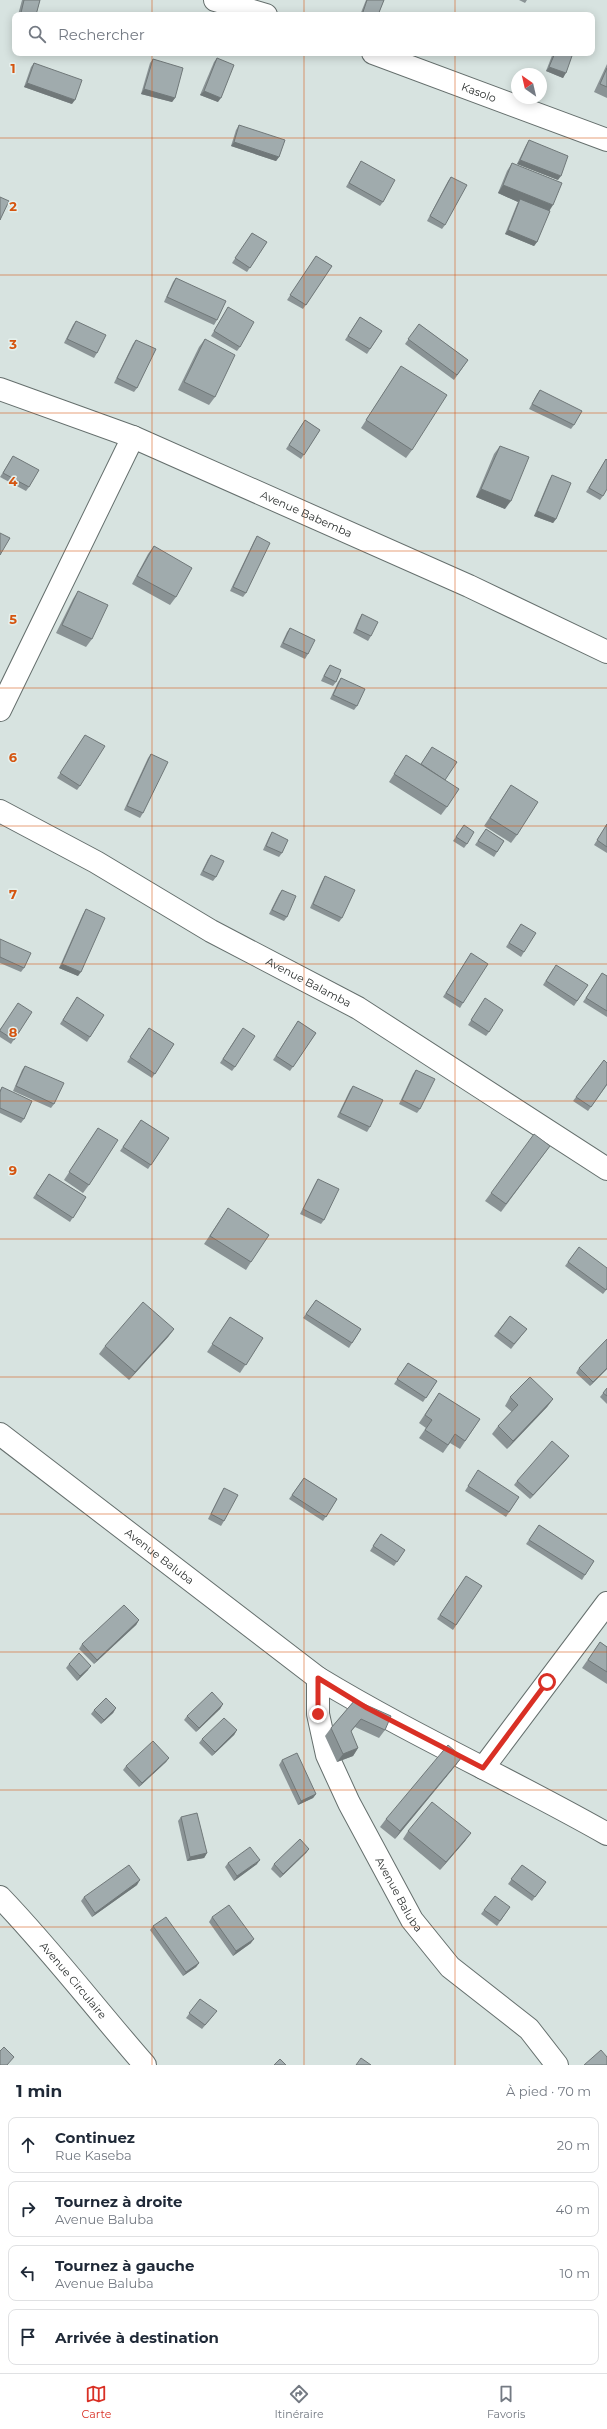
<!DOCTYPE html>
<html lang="fr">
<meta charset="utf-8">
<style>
body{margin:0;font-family:Montserrat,sans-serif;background:#f2f2f3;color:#1f2937}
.compass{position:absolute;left:511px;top:68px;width:36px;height:36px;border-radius:50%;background:#fff;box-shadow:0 2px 10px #0003;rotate:326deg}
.stop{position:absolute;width:12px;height:12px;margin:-9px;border:3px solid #d93025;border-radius:50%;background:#fff}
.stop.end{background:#d93025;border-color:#fff;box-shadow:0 1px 4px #0008}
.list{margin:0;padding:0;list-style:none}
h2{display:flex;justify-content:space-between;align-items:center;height:52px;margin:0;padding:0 16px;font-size:17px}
h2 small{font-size:13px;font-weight:400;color:#747a83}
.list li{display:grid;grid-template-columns:26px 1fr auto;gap:12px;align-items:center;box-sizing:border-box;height:56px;margin:0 8px 8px;padding:0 8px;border:1px solid #e0e1e3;border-radius:8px}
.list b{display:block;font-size:15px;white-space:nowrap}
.list p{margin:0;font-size:13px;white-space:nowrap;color:#747a83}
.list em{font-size:13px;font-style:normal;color:#747a83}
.icon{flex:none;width:22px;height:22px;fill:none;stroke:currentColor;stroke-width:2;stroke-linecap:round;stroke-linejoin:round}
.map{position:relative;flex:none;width:607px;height:2065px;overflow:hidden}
.search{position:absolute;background:#fff;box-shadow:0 2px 10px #0003;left:12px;right:12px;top:12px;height:44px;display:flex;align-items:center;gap:10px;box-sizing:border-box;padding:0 14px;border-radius:8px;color:#747a83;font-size:15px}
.sheet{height:308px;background:#fff}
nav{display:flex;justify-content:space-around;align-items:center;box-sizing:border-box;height:56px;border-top:1px solid #e0e1e3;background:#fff;font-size:11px;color:#747a83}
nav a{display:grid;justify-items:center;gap:2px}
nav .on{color:#d93025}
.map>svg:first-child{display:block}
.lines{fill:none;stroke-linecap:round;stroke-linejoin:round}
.minor-casing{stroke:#656f6d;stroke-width:24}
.minor{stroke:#fff;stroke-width:22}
.wall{fill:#8a9395}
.shaded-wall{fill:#707879}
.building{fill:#a0abad;stroke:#707879}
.route{stroke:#d93025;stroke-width:5}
.grid{fill:none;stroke:#d55510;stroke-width:1;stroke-opacity:0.55}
.labels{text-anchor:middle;stroke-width:3;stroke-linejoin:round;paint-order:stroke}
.street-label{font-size:11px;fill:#2e3231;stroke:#e5f0ed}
.grid-label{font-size:13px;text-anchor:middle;font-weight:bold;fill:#d55510;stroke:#e5f0ed;stroke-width:3;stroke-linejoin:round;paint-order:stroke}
</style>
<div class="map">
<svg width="607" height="2065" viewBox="0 0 607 2065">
<rect width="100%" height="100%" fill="#d7e3e0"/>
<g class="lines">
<defs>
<g id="minor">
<path d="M215,0L266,15"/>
<path id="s1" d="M373,53L607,140"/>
<path id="s2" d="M0,389L133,437L469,586L607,652"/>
<path d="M0,710L133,437"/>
<path id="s3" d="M0,811L96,862L211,931L358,1008L607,1169"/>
<path id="s4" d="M0,1434L318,1678C412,1735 512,1780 607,1834"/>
<path id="s5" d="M318,1678V1714L327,1755L349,1803L412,1920L450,1967L529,2029L557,2065"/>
<path d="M483,1768L607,1603"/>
<path id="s6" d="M0,1897C51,1950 96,2009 145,2065"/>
</g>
</defs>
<!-- minor casing -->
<use href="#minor" class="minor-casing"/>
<!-- minor -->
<use href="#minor" class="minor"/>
</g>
<!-- wall -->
<g class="wall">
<path d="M22,0H40L36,15H18Z"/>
<path d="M366,0H384L378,15H360Z"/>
<path d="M519,0H527L525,3Z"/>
<path d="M553,53H573L563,78L546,71Z"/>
<path d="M217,58L218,102L200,95L214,62Z"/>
<path d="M153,59L175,98L172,102L141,94L150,63Z"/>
<path d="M34,63L72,104L24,87L31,67Z"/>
<path d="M607,64V98L594,92Z"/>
<path d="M239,125L279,157L276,161L231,146L236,130Z"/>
<path d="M529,140L558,180L517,164L526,145Z"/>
<path d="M361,161L383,202L380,206L346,187Z"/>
<path d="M512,163L549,211L537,242L534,246L505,234L517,204L518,202L498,193L507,171Z"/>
<path d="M451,177L445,225L442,229L427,221L448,181Z"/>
<path d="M252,233L267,242L247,272L232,263Z"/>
<path d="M316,256L332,266L303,309L287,300Z"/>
<path d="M176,278L217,320L214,325L164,302L173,282Z"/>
<path d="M228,307L240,347L237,351L211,336Z"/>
<path d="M360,317L382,331L367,354L345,340Z"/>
<path d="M76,321L97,353L94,358L64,343L73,325Z"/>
<path d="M419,324L468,360L454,380L405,344Z"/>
<path d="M205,339L215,397L209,405L178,390L199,347Z"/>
<path d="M136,340L137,388L134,392L114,383L133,344Z"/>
<path d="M401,366L412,450L406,458L361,428Z"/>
<path d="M540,390L574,425L571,429L529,409L537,394Z"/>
<path d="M305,420L320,430L301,459L286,449Z"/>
<path d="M500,446L505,509L476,497L494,454Z"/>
<path d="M13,456L29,487L26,491L0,477Z"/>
<path d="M606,459L603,496L600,500L586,492Z"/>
<path d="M552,475L556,519L553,523L534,516L549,480Z"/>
<path d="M257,536L246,593L243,597L230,591L254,541Z"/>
<path d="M154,546L176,597L170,605L132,584L148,554Z"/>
<path d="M78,591L92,639L86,647L56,633L73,599Z"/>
<path d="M362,614L371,636L368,641L353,633L359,619Z"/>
<path d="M290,628L308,654L305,659L280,647L287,632Z"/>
<path d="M330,665L336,682L333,686L321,681L327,669Z"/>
<path d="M341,678L357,706L354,710L330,699L338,682Z"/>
<path d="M85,735L80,786L77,790L57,778Z"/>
<path d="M432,747L445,780L447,807L441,815L389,782L406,755L421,764Z"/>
<path d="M151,754L143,813L140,818L124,810L148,758Z"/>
<path d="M511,785L517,835L511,843L484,826Z"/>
<path d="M607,824V853L594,845Z"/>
<path d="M464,825L467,844L464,848L453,841Z"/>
<path d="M486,829L504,841L494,857L475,845Z"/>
<path d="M272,832L282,853L279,857L263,850L269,837Z"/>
<path d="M211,855L216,877L213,881L200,875L208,859Z"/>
<path d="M325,876L342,918L339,922L310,908L322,881Z"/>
<path d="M282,890L287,917L284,921L269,914L279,894Z"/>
<path d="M86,909L78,976L59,968L83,914Z"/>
<path d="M521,924L524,952L521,957L506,947Z"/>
<path d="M0,939L24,968L21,972L0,963Z"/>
<path d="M471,953L463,1003L460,1008L443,997Z"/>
<path d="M553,969L588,985L574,1006L543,985Z"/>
<path d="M602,973L607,976V1017L583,1002Z"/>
<path d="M77,997L104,1015L87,1042L60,1024Z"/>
<path d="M482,1003L489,1032L486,1036L468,1025Z"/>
<path d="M32,1012L11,1044L0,1037V1029Z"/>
<path d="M298,1021L316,1033L290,1071L273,1060Z"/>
<path d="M149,1028L174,1044L152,1078L127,1062Z"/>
<path d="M240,1032L235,1067L232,1071L220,1063Z"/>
<path d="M604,1060L607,1085L588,1111L573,1101Z"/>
<path d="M25,1066L54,1104L51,1108L13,1091L22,1070Z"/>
<path d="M416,1070L420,1109L417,1113L399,1104L413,1074Z"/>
<path d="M353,1086L370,1127L367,1132L337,1117L350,1090Z"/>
<path d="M2,1087L24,1119L21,1123L0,1113V1090Z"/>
<path d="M141,1120L169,1138L148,1169L120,1151Z"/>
<path d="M98,1128L89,1185L83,1193L64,1180Z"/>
<path d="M550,1146L501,1212L485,1201L491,1193Z"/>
<path d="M49,1174L86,1197L70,1222L33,1198Z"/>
<path d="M318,1179L324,1220L321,1224L300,1214L315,1184Z"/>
<path d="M228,1208L251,1262L246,1270L204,1244Z"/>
<path d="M579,1247L607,1289L603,1294L565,1266Z"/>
<path d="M316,1300L361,1329L349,1348L303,1318Z"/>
<path d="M510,1316L527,1329L511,1349L494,1336Z"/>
<path d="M230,1317L263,1338L240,1373L207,1352Z"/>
<path d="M174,1329L168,1337L129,1380L99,1354L105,1346Z"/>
<path d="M607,1339V1369L590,1386L576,1373L579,1368Z"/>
<path d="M408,1363L437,1381L423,1402L394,1384Z"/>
<path d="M607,1388V1404L600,1397Z"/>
<path d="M439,1393L480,1419L460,1449L450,1443L443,1453L419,1438L426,1428L419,1423Z"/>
<path d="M510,1397L553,1399L547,1407L507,1449L492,1434L498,1426L512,1412L505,1406Z"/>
<path d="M569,1456L566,1460L530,1499L514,1485L517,1481Z"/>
<path d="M475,1475L519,1497L506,1517L465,1491Z"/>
<path d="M304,1478L337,1499L323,1521L289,1499Z"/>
<path d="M224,1488V1521L221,1526L208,1519L221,1493Z"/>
<path d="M539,1525L594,1561L582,1580L526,1544Z"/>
<path d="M378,1538L405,1550L394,1566L370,1551Z"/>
<path d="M466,1576L482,1586L453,1630L437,1619Z"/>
<path d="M139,1620L136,1625L94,1664L79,1649L82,1644Z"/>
<path d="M600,1642L607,1647V1684L582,1668Z"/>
<path d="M69,1664L88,1670L77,1681L66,1668Z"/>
<path d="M355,1700L385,1730L379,1738L355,1727L351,1732L358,1748L353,1756L337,1762L325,1736L331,1728Z"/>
<path d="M223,1704L220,1709L196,1732L184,1720L187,1716Z"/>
<path d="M116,1708L113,1713L101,1724L91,1714L94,1710Z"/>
<path d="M237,1730L234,1735L212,1756L199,1743L202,1739Z"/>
<path d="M462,1757L456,1765L395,1839L380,1827L386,1819Z"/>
<path d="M169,1758L166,1762L139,1787L123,1770L126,1766Z"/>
<path d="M282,1760L316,1794L313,1798L298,1805L279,1765Z"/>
<path d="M181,1817L207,1853L204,1858L187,1861L178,1821Z"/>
<path d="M408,1831L471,1833L465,1841L440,1870L403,1839Z"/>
<path d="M309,1849L306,1853L280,1878L271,1869L274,1864Z"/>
<path d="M228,1863L257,1864L234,1881L225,1867Z"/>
<path d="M522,1865L546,1882L532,1901L508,1884Z"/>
<path d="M137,1885L92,1917L81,1901L84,1897Z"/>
<path d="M510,1907L497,1926L481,1914L484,1910Z"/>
<path d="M212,1917L251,1943L233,1956L209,1922Z"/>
<path d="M153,1926L199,1963L196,1967L183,1976L150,1930Z"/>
<path d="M200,1999L214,2015L202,2029L186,2018Z"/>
</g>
<!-- shaded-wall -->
<g class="shaded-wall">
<path d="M21,13L30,15H19Z"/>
<path d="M549,67L566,73L563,78L546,71Z"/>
<path d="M27,83L75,100L72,104L24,87Z"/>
<path d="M144,89L175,98L172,102L141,94Z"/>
<path d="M204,91L221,98L218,102L200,95Z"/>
<path d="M234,142L279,157L276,161L231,146Z"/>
<path d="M520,160L561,176L558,180L517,164Z"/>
<path d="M503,185L553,205L548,213L520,199L518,202L498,193Z"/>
<path d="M508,230L537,242L534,246L505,234Z"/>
<path d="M481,489L511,501L505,509L476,497Z"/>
<path d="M537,511L556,519L553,523L534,516Z"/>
<path d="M62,964L81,972L78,976L59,968Z"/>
<path d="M174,1329L168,1337L129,1380L135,1372Z"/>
<path d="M607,1368V1369L590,1386L593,1382Z"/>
<path d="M553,1399L547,1407L507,1449L513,1441Z"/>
<path d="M569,1456L566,1460L530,1499L533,1495Z"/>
<path d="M139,1620L136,1625L94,1664L97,1660Z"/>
<path d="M91,1666L88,1670L77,1681L80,1676Z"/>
<path d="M223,1704L220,1709L196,1732L199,1728Z"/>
<path d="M116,1708L113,1713L101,1724L104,1720Z"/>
<path d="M237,1730L234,1735L212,1756L215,1752Z"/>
<path d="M358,1748L353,1756L337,1762L343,1754Z"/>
<path d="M462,1757L456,1765L395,1839L400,1831Z"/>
<path d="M169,1758L166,1762L139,1787L142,1783Z"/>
<path d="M316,1794L313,1798L298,1805L301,1801Z"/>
<path d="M471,1833L465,1841L440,1870L446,1862Z"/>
<path d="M309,1849L306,1853L280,1878L283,1874Z"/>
<path d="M207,1853L204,1858L187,1861L190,1857Z"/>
<path d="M260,1860L257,1864L234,1881L237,1876Z"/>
<path d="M140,1880L137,1885L92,1917L95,1913Z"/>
<path d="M254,1939L251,1943L233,1956L236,1951Z"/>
<path d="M199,1963L196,1967L183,1976L186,1972Z"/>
</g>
<!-- building -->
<g class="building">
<path d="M24,0H40L36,15H30L21,13Z"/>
<path d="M367,0H384L378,15H362Z"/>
<path d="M555,53H573L566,73L549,67Z"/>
<path d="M217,58L234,65L221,98L204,91Z"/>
<path d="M153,59L183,68L175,98L144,89Z"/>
<path d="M34,63L82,80L75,100L27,83Z"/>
<path d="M607,68V87L600,84Z"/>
<path d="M239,125L285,140L279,157L234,142Z"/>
<path d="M529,140L568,156L561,176L520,160Z"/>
<path d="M361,161L395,180L383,202L349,183Z"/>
<path d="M512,163L562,183L553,205L503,185Z"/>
<path d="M451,177L467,185L445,225L430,216Z"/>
<path d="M0,197L9,201L0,220Z"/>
<path d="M520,199L550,211L537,242L508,230Z"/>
<path d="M252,233L267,242L250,268L235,258Z"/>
<path d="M316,256L332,266L306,305L290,295Z"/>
<path d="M176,278L226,301L217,320L167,297Z"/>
<path d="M228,307L254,322L240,347L214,331Z"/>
<path d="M360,317L382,331L370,349L348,336Z"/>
<path d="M76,321L106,335L97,353L67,339Z"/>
<path d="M419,324L468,360L457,375L408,339Z"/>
<path d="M205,339L235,355L215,397L184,382Z"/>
<path d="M136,340L156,349L137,388L117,378Z"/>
<path d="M401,366L447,395L412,450L366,420Z"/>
<path d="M540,390L582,411L574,425L532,404Z"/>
<path d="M305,420L320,430L304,455L289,445Z"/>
<path d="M500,446L529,457L511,501L481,489Z"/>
<path d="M13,456L39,470L29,487L3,473Z"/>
<path d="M606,459L607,460V489L603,496L589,488Z"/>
<path d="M552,475L571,483L556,519L537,511Z"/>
<path d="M0,533L10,538L0,555Z"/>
<path d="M257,536L270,543L246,593L233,587Z"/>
<path d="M154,546L192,568L176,597L137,576Z"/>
<path d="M78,591L108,605L92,639L62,625Z"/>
<path d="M362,614L378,622L371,636L356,629Z"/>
<path d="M290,628L315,640L308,654L283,643Z"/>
<path d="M330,665L341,670L336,682L324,676Z"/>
<path d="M341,678L365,689L357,706L333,695Z"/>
<path d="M85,735L105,746L80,786L60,773Z"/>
<path d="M432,747L457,762L445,780L421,764Z"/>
<path d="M151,754L168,762L143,813L127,806Z"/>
<path d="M406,755L459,789L447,807L394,774Z"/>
<path d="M511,785L538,802L517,835L490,818Z"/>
<path d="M607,824V847L597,840Z"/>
<path d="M464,825L474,832L467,844L456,837Z"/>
<path d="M486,829L504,841L497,852L478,841Z"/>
<path d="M272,832L288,840L282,853L266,846Z"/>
<path d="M211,855L224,861L216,877L203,871Z"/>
<path d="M325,876L355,890L342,918L313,904Z"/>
<path d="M282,890L296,896L287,917L272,910Z"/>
<path d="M86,909L105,918L81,972L62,964Z"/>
<path d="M521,924L536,933L524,952L509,943Z"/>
<path d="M0,939L31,953L24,968L0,957Z"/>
<path d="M471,953L488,964L463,1003L446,993Z"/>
<path d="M556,965L588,985L577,1001L546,981Z"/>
<path d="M602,973L607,976V1011L586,998Z"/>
<path d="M77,997L104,1015L90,1037L63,1020Z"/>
<path d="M485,998L503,1010L489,1032L471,1020Z"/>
<path d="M18,1003L32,1012L14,1040L0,1031V1030Z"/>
<path d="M298,1021L316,1033L293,1067L276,1056Z"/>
<path d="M149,1028L174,1044L155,1074L130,1057Z"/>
<path d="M243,1028L255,1036L235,1067L223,1059Z"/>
<path d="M604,1060L607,1063V1084L591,1107L576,1097Z"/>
<path d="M25,1066L64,1083L54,1104L16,1086Z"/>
<path d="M416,1070L435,1079L420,1109L402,1100Z"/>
<path d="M353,1086L383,1100L370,1127L340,1113Z"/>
<path d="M2,1087L32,1101L24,1119L0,1108V1092Z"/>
<path d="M141,1120L169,1138L151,1165L123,1147Z"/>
<path d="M98,1128L118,1140L89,1185L69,1172Z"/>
<path d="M534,1134L550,1146L506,1204L491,1193Z"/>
<path d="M49,1174L86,1197L73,1218L36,1194Z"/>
<path d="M318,1179L339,1189L324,1220L303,1209Z"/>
<path d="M228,1208L269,1235L251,1262L210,1236Z"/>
<path d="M579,1247L607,1268V1288L606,1290L568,1262Z"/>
<path d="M316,1300L361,1329L352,1343L306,1314Z"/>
<path d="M143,1302L174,1329L135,1372L105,1346Z"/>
<path d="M510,1316L527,1329L514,1344L498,1332Z"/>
<path d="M230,1317L263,1338L246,1365L212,1344Z"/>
<path d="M607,1339V1368L593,1382L579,1368Z"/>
<path d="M408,1363L437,1381L426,1398L397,1379Z"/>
<path d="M530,1377L553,1399L513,1441L498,1426L518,1405L510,1397Z"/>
<path d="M607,1388V1396L603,1393Z"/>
<path d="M439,1393L480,1419L465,1441L455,1434L448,1445L425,1430L432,1420L425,1415Z"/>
<path d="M552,1441L569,1456L533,1495L517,1481Z"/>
<path d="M478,1470L519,1497L509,1512L468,1486Z"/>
<path d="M304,1478L337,1499L326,1517L292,1495Z"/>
<path d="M224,1488L238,1495L224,1521L211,1514Z"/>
<path d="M539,1525L594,1561L585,1575L529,1540Z"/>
<path d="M381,1534L405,1550L397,1562L373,1546Z"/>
<path d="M466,1576L482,1586L456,1625L440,1615Z"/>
<path d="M124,1605L139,1620L97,1660L82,1644Z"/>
<path d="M600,1642L607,1647V1672L588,1660Z"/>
<path d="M79,1653L91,1666L80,1676L69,1664Z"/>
<path d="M212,1692L223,1704L199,1728L187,1716Z"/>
<path d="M106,1698L116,1708L104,1720L94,1710Z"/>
<path d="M355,1700L391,1716L385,1730L361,1719L351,1731L358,1748L343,1754L331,1728Z"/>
<path d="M224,1718L237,1730L215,1752L202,1739Z"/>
<path d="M153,1741L169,1758L142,1783L126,1766Z"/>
<path d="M448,1745L462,1757L400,1831L386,1819Z"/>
<path d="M297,1753L316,1794L301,1801L282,1760Z"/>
<path d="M432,1802L471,1833L446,1862L408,1831Z"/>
<path d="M197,1813L207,1853L190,1857L181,1817Z"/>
<path d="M300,1839L309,1849L283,1874L274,1864Z"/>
<path d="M250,1847L260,1860L237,1876L228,1863Z"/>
<path d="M129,1865L140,1880L95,1913L84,1897Z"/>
<path d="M522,1865L546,1882L535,1897L511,1879Z"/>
<path d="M495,1896L510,1907L500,1921L484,1910Z"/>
<path d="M229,1905L254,1939L236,1951L212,1917Z"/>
<path d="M166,1917L199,1963L186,1972L153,1926Z"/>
<path d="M200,1999L217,2011L205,2025L189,2013Z"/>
<path d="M4,2047L14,2057L7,2065H0V2051Z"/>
<path d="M601,2050L607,2057V2065H584Z"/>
<path d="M361,2058L371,2065H356Z"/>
<path d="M280,2059L286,2065H274Z"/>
</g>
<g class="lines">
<!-- route -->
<path class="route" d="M318,1714V1678L367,1708L483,1768L547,1682"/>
</g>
<!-- grid -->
<path class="grid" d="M152,0V15M304,0V15M455,0V15M152,53V2065M304,53V2065M455,53V2065M0,138H607M0,275H607M0,413H607M0,551H607M0,688H607M0,826H607M0,964H607M0,1101H607M0,1239H607M0,1377H607M0,1514H607M0,1652H607M0,1790H607M0,1927H607"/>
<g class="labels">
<!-- street labels -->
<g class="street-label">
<text dy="4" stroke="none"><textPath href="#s1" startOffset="113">Kasolo</textPath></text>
<text dy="4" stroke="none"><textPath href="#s2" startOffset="331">Avenue Babemba</textPath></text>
<text dy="4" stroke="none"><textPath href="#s3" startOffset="353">Avenue Balamba</textPath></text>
<text dy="4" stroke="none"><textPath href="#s4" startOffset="201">Avenue Baluba</textPath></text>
<text dy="4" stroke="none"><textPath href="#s5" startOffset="235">Avenue Baluba</textPath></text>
<text dy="4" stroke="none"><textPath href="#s6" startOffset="111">Avenue Circulaire</textPath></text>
</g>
</g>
<g class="grid-label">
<text x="13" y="73">1</text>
<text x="13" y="211">2</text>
<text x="13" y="349">3</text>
<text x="13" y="486">4</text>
<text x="13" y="624">5</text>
<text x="13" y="762">6</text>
<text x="13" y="899">7</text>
<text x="13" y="1037">8</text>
<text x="13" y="1175">9</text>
</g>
</svg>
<svg class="compass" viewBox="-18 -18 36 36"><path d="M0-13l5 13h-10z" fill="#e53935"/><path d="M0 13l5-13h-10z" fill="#747a83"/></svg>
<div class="stop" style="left:547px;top:1682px"></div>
<div class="stop end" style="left:318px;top:1714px"></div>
<div class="search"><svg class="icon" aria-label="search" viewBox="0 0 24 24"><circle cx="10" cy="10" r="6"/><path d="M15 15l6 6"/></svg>Rechercher</div>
</div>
<section class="sheet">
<h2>1 min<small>À pied · 70 m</small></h2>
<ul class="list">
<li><svg class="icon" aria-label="ahead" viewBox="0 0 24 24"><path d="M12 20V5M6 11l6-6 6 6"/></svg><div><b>Continuez</b><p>Rue Kaseba</p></div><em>20 m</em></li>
<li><svg class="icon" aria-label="right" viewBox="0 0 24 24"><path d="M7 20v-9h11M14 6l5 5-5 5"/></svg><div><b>Tournez à droite</b><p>Avenue Baluba</p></div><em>40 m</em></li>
<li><svg class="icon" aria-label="left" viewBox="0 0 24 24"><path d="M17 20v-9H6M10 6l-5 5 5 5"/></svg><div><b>Tournez à gauche</b><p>Avenue Baluba</p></div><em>10 m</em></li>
<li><svg class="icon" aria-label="arrive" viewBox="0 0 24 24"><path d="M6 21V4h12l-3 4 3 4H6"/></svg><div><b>Arrivée à destination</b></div></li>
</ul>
</section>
<nav>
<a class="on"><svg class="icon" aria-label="map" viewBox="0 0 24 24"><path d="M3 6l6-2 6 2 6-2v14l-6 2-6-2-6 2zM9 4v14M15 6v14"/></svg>Carte</a>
<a><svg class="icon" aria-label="directions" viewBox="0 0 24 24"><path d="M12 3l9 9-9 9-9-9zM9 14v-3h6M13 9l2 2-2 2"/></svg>Itinéraire</a>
<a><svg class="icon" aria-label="saved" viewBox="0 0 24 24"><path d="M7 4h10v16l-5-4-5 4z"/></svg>Favoris</a>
</nav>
